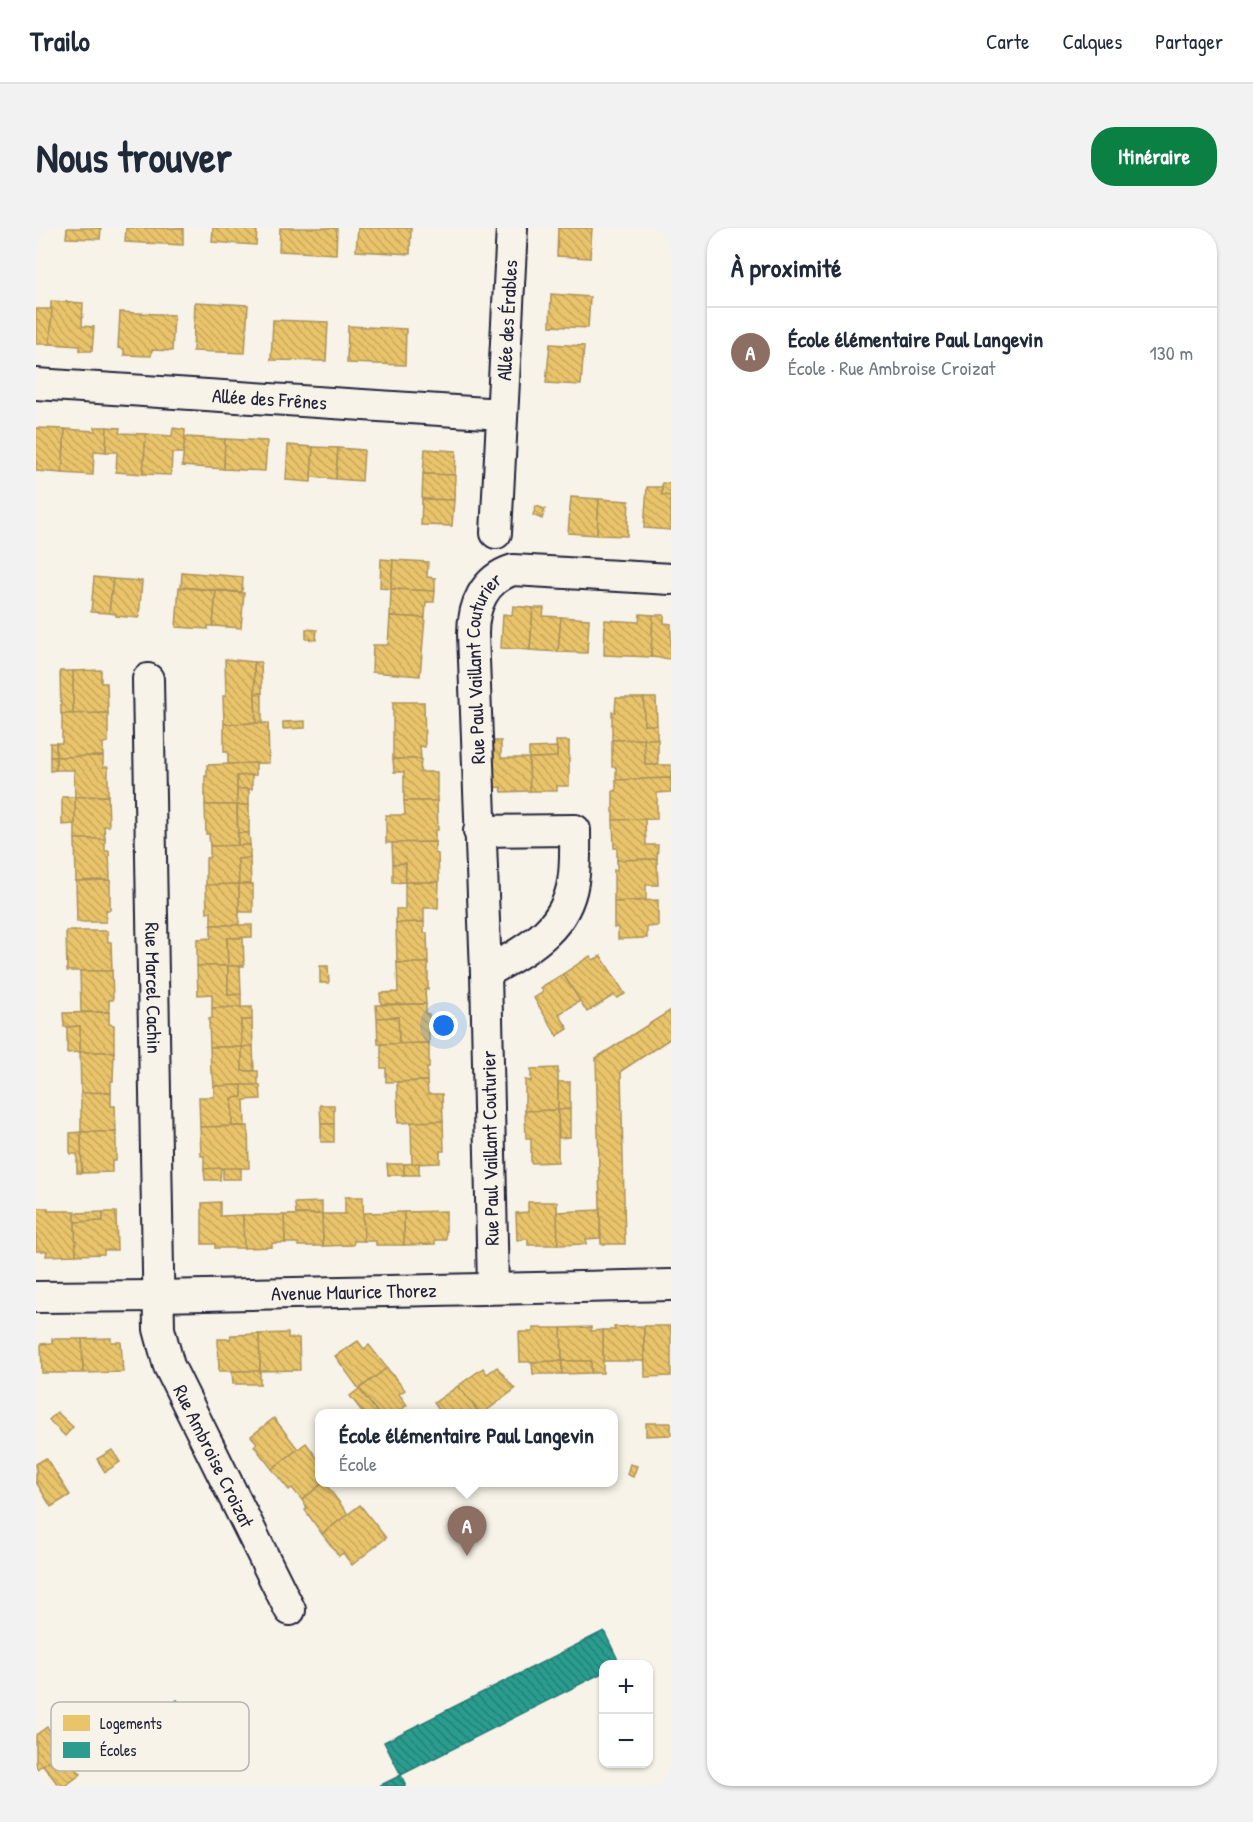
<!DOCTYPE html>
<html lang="fr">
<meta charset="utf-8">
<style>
body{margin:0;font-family:"Patrick Hand",sans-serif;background:#f2f2f3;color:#1f2937}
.controls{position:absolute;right:18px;bottom:18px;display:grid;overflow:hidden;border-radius:12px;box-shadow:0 2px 4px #0004}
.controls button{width:54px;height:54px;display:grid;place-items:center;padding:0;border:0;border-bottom:2px solid #e0e1e3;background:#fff;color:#1f2937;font:30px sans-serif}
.you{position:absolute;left:408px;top:798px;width:21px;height:21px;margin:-15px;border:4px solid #fff;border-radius:50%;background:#1a73e8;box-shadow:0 0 0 9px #1a73e833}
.badge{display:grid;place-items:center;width:39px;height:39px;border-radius:50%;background:#0b8043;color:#fff;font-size:20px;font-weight:700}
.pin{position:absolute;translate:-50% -50px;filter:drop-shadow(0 2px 3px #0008)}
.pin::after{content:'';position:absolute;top:32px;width:21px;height:18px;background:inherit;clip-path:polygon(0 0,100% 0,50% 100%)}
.popup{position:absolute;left:279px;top:1181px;width:303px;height:78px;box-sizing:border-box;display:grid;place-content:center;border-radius:12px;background:#fff;filter:drop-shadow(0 2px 4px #0005);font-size:20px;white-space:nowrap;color:#747a83}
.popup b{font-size:22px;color:#1f2937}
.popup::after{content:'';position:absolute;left:50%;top:100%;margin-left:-12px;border:12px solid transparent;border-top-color:#fff}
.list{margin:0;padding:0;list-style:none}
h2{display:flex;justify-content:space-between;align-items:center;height:78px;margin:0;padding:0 24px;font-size:26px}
h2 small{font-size:20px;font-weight:400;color:#747a83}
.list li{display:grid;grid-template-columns:39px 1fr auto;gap:18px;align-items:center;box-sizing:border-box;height:90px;padding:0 24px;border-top:2px solid #e0e1e3}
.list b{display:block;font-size:22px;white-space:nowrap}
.list p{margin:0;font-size:20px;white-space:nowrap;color:#747a83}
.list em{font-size:20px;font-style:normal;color:#747a83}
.map{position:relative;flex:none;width:635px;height:1558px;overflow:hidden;border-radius:24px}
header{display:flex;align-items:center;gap:36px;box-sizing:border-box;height:84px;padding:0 30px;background:#fff;border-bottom:2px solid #e0e1e3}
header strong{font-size:28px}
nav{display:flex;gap:33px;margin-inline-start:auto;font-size:21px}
.intro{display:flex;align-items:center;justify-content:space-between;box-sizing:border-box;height:144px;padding:0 36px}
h1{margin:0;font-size:42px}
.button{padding:15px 27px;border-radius:24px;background:#0b8043;color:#fff;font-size:21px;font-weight:700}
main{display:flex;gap:36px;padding:0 36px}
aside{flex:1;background:#fff;border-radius:24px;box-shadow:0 2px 4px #0004}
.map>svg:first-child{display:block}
.homes{fill:url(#homes-back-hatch);stroke:#ad935c;stroke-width:1.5}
.schools{fill:url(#schools-back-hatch);stroke:#287876;stroke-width:1.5}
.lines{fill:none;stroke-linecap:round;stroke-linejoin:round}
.minor-casing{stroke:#22223b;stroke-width:34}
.minor{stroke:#f7f3e8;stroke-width:30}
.labels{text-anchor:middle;stroke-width:6;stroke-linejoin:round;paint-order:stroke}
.street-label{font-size:20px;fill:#22223b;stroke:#f7f3e8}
.key{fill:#f7f3e8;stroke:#b7b4b4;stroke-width:1.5}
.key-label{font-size:16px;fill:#22223b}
</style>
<header>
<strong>Trailo</strong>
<nav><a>Carte</a><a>Calques</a><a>Partager</a></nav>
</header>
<div class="intro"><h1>Nous trouver</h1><a class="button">Itinéraire</a></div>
<main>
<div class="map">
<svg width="635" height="1558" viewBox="0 0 635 1558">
<defs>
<pattern id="homes-back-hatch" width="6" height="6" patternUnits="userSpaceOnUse" patternTransform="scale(1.5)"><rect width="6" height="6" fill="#e9c46a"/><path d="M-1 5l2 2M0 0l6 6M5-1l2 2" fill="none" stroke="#c8a85d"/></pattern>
<pattern id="schools-back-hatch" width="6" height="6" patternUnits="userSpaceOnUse" patternTransform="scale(1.5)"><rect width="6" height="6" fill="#2a9d8f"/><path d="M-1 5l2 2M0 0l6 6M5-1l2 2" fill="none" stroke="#248076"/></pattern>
</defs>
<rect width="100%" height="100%" fill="#f7f3e8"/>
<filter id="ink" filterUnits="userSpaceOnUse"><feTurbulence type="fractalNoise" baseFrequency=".0167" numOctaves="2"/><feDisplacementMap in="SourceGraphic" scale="12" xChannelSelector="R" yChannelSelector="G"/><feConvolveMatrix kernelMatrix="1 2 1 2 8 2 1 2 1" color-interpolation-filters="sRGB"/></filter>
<g filter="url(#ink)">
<!-- homes -->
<g class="homes">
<path d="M31,0H65L64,11L30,10Z"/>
<path d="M90,0H147V17L89,14Z"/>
<path d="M177,0H221L220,17L176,14Z"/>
<path d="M244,0H301L300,26L243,23Z"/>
<path d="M322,0H375L374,26L320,23Z"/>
<path d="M522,0H556L554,30L521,28Z"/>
<path d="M515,66L554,69L552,100L514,98Z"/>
<path d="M15,73L47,75L46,98L58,99L56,123H44V118L14,116Z"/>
<path d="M159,74L212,77L209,125L157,123Z"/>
<path d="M0,81H16L14,116H0Z"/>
<path d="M84,84L138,87L136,123L116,122L115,128L88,127V121L82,120Z"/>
<path d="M237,92L292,94L290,133L235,132Z"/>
<path d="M312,98L370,101L369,137L311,135Z"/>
<path d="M514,116L548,118L545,157L510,155Z"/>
<path d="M59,199H71L70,224L58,223L57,247L26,245L29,201L59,203Z"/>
<path d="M71,199L84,200L83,205L110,206L107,246L80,244L81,224H70Z"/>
<path d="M0,200L29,201L26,245L0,243Z"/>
<path d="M137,200L149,202L148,225H136L135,247L107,246L110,206L136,208Z"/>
<path d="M149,209L189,211L188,241L146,238Z"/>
<path d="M189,211L231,213L229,243L188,241Z"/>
<path d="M252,217L277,219L275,254L250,252Z"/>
<path d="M277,219L302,220L300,251L275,249Z"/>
<path d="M302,220L328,222L326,253L300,251Z"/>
<path d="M389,221L420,223L419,247L387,246Z"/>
<path d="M387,246L419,247L418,272L386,271Z"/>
<path d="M626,255L635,256V268L626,267Z"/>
<path d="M611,259H626V267L635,268V302L608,300Z"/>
<path d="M535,269L563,271L561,307L532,305Z"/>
<path d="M386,271L418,272L416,298L385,297Z"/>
<path d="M563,271L593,273L591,308L561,307Z"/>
<path d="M500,278L509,281L506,291L497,287Z"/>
<path d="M345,331L357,332L355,361L344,360Z"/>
<path d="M357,332L392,334L391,349L399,350V363L355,361Z"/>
<path d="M146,344L207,349L206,364L145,359Z"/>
<path d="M58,349L77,351L73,385L55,384Z"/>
<path d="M77,351L106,353L103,390L80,388V386L73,385Z"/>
<path d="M143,359L180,363L177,398H172V401L140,399Z"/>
<path d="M355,361L399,363L398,374H390L389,390L354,388Z"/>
<path d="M180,363L208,365L205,400L177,398Z"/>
<path d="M477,378L497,380L494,422L465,420L467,386L476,387Z"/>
<path d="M497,380H508L507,388L525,389L522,424L494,422Z"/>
<path d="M604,386L617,387L615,429L568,427L569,392L603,394Z"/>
<path d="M617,387H628V395L635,396V431L615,429Z"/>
<path d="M354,388L389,390L384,448L336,444L337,417H352Z"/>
<path d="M525,389L553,391L551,425L522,424Z"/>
<path d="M270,401L281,402L280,412L270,411Z"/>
<path d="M189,431L218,434L220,495L188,496L187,468H190Z"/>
<path d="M218,434H225L226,465L219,466Z"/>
<path d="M65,442V455H71L72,485L37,486V443Z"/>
<path d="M24,443H37V486H25Z"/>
<path d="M226,465V495H220L219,466Z"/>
<path d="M580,470H608V497H621V511L576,512V484H579Z"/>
<path d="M608,470H620L621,497H608Z"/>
<path d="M357,474H388L389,519L384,518L385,531H357Z"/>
<path d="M72,485V514L67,515V528L20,529V515H26V486Z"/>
<path d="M269,493V500L247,501V494Z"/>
<path d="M232,495L233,535L192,536V524H188V496Z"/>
<path d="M608,511H622V537H609Z"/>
<path d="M608,511L609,537H635V550L580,552V539H576V512Z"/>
<path d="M452,513H465V530H493L494,563L466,564L465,559L453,560Z"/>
<path d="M520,513H533V558H521V563H494L493,530L521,529Z"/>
<rect x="14" y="515" width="6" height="14"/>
<path d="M521,519V529L493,530V520Z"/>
<path d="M67,528V539H72V568L39,569L38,542H20V529Z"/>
<path d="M14,529H20V542L14,543Z"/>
<path d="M357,531H385L384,544H401V573H368V544H358Z"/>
<path d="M220,535V547L201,548V577H169V548H171V537Z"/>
<path d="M216,547V561H201V548Z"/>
<path d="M635,550V564L621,565V591L577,592V563H580V552Z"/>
<rect x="201" y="561" width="12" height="16"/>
<path d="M72,568L73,598H68L69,611H39V569Z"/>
<path d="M26,569H39V596L26,597Z"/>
<path d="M368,573H401L402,602H399V614L350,615V587H369Z"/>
<path d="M169,577H201L202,618H174L173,606H170Z"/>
<path d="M201,577H213V605H202Z"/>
<path d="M609,591L610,617H622L621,631L581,632V620H578L577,592Z"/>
<path d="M202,605H213L214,617L202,618Z"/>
<path d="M39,611H69V623H73L74,652L40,653Z"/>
<path d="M399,614V625L402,626L403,654H369L370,635L357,636L356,615Z"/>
<path d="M214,617V630L202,631L203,656L170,657V630L174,629V618Z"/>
<path d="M214,630L215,656H203L202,631Z"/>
<path d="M621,631L622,657H610V672L578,674V642H581V632Z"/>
<path d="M370,635L369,654L357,655V636Z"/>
<path d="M74,652V682H70V694H41L40,653Z"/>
<path d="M369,654H403L402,680H388V694L360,695V681H369Z"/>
<rect x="203" y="656" width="14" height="28"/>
<path d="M203,656V697H175V684L171,685L170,657Z"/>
<path d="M622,672V698L611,699V710L582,711V699L578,700V674Z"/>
<path d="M388,694V705H391L392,735H361L360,695Z"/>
<path d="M175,697H216V709L191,710L192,738H161V711L175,710Z"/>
<path d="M30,703H71L72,714H75L76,743H31Z"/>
<path d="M191,710H207L208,738H192Z"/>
<path d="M554,728L557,732L565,728L589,766L581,770L578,767L551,784L527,746Z"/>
<path d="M361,735H392V761L389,762L390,776H345L344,765L362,764Z"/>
<path d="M161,738H192V767L205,766V779L176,780V766L162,767Z"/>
<path d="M192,738H204L205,766L192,767Z"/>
<path d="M284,738H292L293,755H284Z"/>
<path d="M44,743H76L77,772H73V784H45Z"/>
<path d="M527,746L544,773L523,786L532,801L521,808L498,770L507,764L505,759Z"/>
<path d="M390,776V786H393V815L363,816L362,789L341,790L340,777Z"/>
<path d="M216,779V792H205L206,819H174L173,791L176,790V780Z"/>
<path d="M635,782V810L585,843L589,1016H565L560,830Z"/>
<path d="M73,784V796L78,797V824H44V798L28,799L27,785Z"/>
<path d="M362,789L363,816H342L341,790Z"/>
<path d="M205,792H216L217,818L206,819Z"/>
<path d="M44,798V824L31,825V799Z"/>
<path d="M393,815V840H391V853L350,854V840H345V816Z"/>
<path d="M217,818L218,843H206V819Z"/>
<path d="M174,819H206V843H222V857L178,858L177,846L175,845Z"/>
<path d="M44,824H78L77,853H75V864L45,865Z"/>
<path d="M522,840V882L489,883V852L495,853V841Z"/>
<path d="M391,853L392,866H406L407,893L362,895L361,854Z"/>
<path d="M522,854H534V881L522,882Z"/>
<path d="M206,857V869L196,870V898L164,899L163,869H178V858Z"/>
<path d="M206,857H224L225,871L208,872L209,898H196V870L206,869Z"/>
<path d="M75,864V878H79L80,904H45V865Z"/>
<path d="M284,877H298V896H285Z"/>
<path d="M534,881V909L523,910L522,882Z"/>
<path d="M522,882V934L495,935V910H490L489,883Z"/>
<path d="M407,893L408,923H404V935L376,936L375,894Z"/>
<rect x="285" y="896" width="13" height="18"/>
<path d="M212,898L213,940L168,941V928H165L164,899Z"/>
<path d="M45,904L46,945H41V926H34V905Z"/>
<path d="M45,904H80V933H76V944L46,945Z"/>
<path d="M383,935V947H368V936Z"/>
<path d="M351,936H368V947H352Z"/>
<path d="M185,940L184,952H169L168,941Z"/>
<rect x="187" y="940" width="18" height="11"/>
<path d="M309,969H327L328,1013H318L317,1017L287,1018L286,986H309Z"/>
<path d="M184,974V988L207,987L208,1020H179V1016H166V975Z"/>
<path d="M286,974V986H260L259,975Z"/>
<path d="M492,974H521L522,1017H492V1011L481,1012L480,985L492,984Z"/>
<path d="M0,980H12V983H39L40,1027L10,1028L11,1023H0Z"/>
<path d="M564,982V1010L550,1011V1016L522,1017L521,984Z"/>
<path d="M410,983V1012H399V1016L368,1017V984Z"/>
<path d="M67,984V993L39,994V985Z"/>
<path d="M67,984H80L81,1022H68V1026L40,1027L39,994L67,993Z"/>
<path d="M368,984V1017H340V1013H328L327,985Z"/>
<path d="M286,986L287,1018H263L262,1015H249L248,987Z"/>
<path d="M207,987H248L249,1015H236V1019L208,1020Z"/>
<path d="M608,1098V1133H567V1102H579L578,1099Z"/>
<path d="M608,1098H635V1148L609,1149Z"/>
<path d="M555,1099V1103L567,1102V1145H555V1133H526L525,1100Z"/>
<path d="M497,1100H525L526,1133L484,1134L483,1104H497Z"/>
<path d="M252,1105V1110H263L264,1142L224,1143L223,1106Z"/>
<path d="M223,1106L224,1143H183L182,1111H194L195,1107Z"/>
<path d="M75,1110V1114H85L87,1144L47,1145L46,1111Z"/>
<path d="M16,1111H46L47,1145H6L5,1116L16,1115Z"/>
<path d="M322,1113L328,1121L333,1117L351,1140L323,1161L299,1128Z"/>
<path d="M526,1133V1146H497L496,1134Z"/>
<path d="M526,1133H555V1145L526,1146Z"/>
<path d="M461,1139L479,1161L446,1186H444L422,1158L447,1140L451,1146Z"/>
<path d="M351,1140L369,1162L363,1166L371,1177L360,1186H338L341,1184L323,1161Z"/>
<path d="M196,1143H224V1156H197Z"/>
<path d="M422,1158L444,1186H399L403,1182L398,1175Z"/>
<path d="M323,1161L341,1184L338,1186H328L314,1168Z"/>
<path d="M21,1184L37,1199L29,1208L13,1192Z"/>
<path d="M238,1190L262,1221L236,1241L218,1218L221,1215L215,1208Z"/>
<path d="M610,1195H635V1207L610,1208Z"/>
<path d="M270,1215L284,1234V1254H288L266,1272L256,1260L253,1262L236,1241Z"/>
<path d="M76,1222L84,1234L69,1244L61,1231Z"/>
<path d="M10,1230L34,1267L15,1279L0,1254V1236Z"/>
<path d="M594,1236L601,1238L597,1249L591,1246Z"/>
<path d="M288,1254L312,1286L286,1306L269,1282L271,1280L266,1272Z"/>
<path d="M324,1277L350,1310L316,1337L307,1325L303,1328L286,1306Z"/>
<path d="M11,1499L28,1522L1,1541L0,1539V1507Z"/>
<path d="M26,1523L45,1546L29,1558H23L7,1537Z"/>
</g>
<!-- schools -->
<g class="schools">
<path d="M568,1403L584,1436H568V1444L365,1547L348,1514Z"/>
<path d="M141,1472L158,1499L151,1503L135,1477Z"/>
<path d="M365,1547L370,1558H343Z"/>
</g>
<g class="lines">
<defs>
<g id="minor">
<path id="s1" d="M0,156L466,186"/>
<path id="s2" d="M460,305L476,0"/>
<path id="s3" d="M112,451L123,1101L133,1138L254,1382"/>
<path d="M443,603L539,602C539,619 540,637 537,654C529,704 488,722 450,745"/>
<path id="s4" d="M457,1060L450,745L437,406C437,378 448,351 477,342L635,351"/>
<path id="s5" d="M0,1069L122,1068L635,1057"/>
</g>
</defs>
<!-- minor casing -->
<use href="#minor" class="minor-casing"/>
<!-- minor -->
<use href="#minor" class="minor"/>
</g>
</g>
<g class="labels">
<!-- street labels -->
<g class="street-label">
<text dy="7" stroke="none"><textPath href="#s2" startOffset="213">Allée des Érables</textPath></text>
<text dy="7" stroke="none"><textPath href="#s1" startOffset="234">Allée des Frênes</textPath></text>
<text dy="7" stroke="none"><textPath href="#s4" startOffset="622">Rue Paul Vaillant Couturier</textPath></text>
<text dy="7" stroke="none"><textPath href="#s3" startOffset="309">Rue Marcel Cachin</textPath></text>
<text transform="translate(454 920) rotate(-91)" y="7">Rue Paul Vaillant Couturier</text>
<text dy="7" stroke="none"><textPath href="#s5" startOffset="318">Avenue Maurice Thorez</textPath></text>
<text dy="7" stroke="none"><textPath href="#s3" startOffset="789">Rue Ambroise Croizat</textPath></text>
</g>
</g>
<!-- legend -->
<rect x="15" y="1474" width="198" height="69" rx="9" class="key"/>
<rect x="27" y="1487" width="27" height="16" fill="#e9c46a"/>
<rect x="27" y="1514" width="27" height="16" fill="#2a9d8f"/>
<g class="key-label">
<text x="64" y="1501">Logements</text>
<text x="64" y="1528">Écoles</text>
</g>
</svg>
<div class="controls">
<button>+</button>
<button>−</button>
</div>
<div class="you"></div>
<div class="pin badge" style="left:431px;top:1328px;background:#8d6e63">A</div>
<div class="popup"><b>École élémentaire Paul Langevin</b>École</div>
</div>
<aside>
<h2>À proximité<small></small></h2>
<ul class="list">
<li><span class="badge" style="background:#8d6e63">A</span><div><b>École élémentaire Paul Langevin</b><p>École · Rue Ambroise Croizat</p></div><em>130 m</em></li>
</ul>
</aside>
</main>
